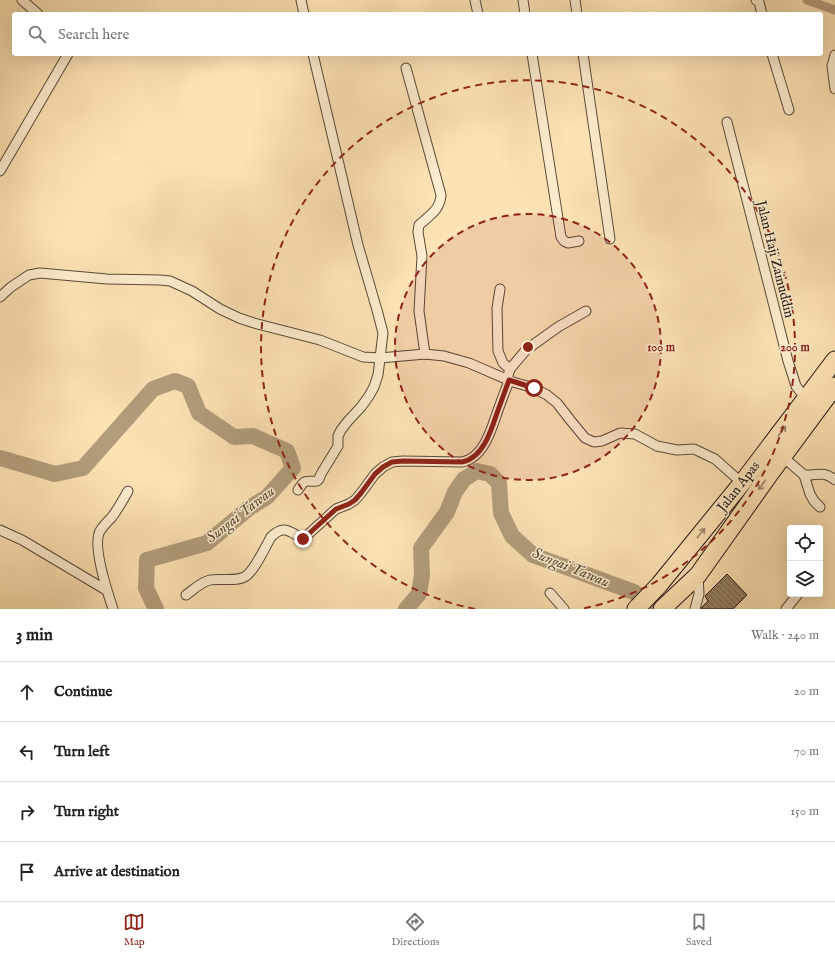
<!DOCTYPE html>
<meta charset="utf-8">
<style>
body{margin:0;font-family:"IM FELL English",serif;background:#f6f6f6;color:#222}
.controls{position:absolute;right:12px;bottom:12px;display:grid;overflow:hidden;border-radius:4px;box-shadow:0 4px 16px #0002}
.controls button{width:36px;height:36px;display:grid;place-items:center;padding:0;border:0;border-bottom:1px solid #e0e0e0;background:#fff;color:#222;font:20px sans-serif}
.stop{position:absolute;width:12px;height:12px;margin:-9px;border:3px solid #8f2418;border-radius:50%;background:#fff}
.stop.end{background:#8f2418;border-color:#fff;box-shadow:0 1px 4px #0008}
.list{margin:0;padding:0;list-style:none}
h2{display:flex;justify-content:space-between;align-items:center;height:52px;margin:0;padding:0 16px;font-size:17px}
h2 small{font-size:13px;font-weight:400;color:#767676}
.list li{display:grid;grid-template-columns:26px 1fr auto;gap:12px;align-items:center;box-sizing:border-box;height:60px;padding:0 16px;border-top:1px solid #e0e0e0}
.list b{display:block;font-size:15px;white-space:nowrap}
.list em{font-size:13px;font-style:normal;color:#767676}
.icon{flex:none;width:22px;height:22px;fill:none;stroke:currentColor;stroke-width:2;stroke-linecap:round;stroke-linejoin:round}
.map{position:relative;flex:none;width:835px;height:609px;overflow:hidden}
.search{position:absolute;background:#fff;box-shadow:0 4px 16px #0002;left:12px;right:12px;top:12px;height:44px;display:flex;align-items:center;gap:10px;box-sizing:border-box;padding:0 14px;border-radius:4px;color:#767676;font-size:15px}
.sheet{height:292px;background:#fff}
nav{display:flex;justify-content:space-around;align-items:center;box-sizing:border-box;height:56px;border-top:1px solid #e0e0e0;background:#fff;font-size:11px;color:#767676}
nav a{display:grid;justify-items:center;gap:2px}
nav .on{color:#8f2418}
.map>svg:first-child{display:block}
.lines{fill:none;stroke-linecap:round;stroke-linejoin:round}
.canal{stroke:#b39e7c;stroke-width:9}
.river{stroke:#b39e7c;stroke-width:16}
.building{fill:url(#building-back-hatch);stroke:#20150d}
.street-casing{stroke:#584937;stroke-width:11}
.highway-casing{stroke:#20150d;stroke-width:19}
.street{stroke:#feedcf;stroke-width:9}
.highway{stroke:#fee4b5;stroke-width:17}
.oneway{stroke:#9a8769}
.route{stroke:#8f2418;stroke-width:5}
.ring{fill:none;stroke:#8f2418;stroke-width:2;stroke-dasharray:7 5}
.labels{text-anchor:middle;stroke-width:3;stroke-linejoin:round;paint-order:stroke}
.street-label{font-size:14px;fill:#20150d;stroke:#feedcf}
.water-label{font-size:15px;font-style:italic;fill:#5b4c39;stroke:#feedcf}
.centre{fill:#8f2418;stroke:#feedcf;stroke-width:2}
.ring-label{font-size:12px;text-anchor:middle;font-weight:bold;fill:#8f2418;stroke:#feedcf;stroke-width:3;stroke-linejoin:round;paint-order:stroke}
</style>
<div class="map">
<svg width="835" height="609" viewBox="0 0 835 609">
<defs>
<pattern id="building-back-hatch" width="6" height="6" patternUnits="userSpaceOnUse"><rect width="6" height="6" fill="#938164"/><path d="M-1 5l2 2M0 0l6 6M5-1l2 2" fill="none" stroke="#786851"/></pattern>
</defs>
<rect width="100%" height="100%" fill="#fee4b5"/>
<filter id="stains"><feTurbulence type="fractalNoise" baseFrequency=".005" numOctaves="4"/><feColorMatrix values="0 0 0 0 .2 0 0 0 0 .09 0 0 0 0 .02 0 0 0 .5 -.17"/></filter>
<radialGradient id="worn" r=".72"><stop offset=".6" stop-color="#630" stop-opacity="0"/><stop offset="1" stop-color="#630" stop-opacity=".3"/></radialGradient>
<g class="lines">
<!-- canal -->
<path class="canal" d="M807,0L835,10"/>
<!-- river -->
<g class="river">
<path d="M0,458L55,474L83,468L153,389L175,381L188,386L199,413L234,437L253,436L287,451L293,468L267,497L249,508L207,543L147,560L146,588L156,609"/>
<path d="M406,609L419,594L422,575L421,548L447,512L455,492L464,479L477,471L490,474L499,483L501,513L512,536L533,555L634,592L656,609"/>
</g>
</g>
<!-- building -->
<path class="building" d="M727,574L747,595L733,609H701L702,607L708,601L705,596Z"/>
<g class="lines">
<defs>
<g id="street">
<path d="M22,0L38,14"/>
<path d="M301,0L304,14"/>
<path d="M475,0L478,14"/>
<path d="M523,0L525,14"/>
<path d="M575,0L577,14"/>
<path d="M756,0L759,2L762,14"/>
<path d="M532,54L561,237L564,241L568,243L579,241"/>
<path d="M583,54L610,239"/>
<path d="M772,54L789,110"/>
<path d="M835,55L832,66L835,89"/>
<path d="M406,68L441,195C440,210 430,215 419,225L418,232L422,256L419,311L425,354"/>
<path d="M727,122L788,361L796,386L806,399"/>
<path d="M0,171L68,54"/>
<path d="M500,289L497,308L498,351L503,363L510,369"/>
<path d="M0,297L11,287L29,275L40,273L107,279L160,280L170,281L192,291L220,309L239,318L254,323L320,340L363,357L380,358L425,354L444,356L469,363L513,382L534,388L547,395L557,403L571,421L585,438L594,442L602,441L620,433L635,434L657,446L677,450L694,449L715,459L742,483"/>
<path d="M507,379L510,369L526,350L558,327L586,311"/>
<path d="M783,457L804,475L810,494L814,501L820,507"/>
<path d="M804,475C818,476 822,470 835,480"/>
<path d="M298,490C306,478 304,482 317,481L319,479L321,474L338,446V436L341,430L348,421L361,407L369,396L374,387L378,375L383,333L377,310L358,245L313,54"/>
<path d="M0,530L22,540L106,590"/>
<path d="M550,593L564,609"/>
<path d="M186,595C193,590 201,582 210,580C220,578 238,582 246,576C255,570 265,547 271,537C284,524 290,532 303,539L336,509L349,504L355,500L361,493L375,474L383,467L392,462L403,461L462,462C483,458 491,431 497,413C501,402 505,391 509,381"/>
<path d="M113,609C108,594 92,545 100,531C103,526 108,521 112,517C118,509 123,500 128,491"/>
<path d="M695,609L699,594L698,575"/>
<path d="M786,609L798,594"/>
</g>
<g id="highway">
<path d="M636,609L659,585L742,483L835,360"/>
<path d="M662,609L698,575L769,475L835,386"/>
</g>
</defs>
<!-- street casing -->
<use href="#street" class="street-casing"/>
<!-- highway casing -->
<use href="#highway" class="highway-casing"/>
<!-- street -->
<use href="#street" class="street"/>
<!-- highway -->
<use href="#highway" class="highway"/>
</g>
<!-- one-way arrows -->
<defs><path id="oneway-shaft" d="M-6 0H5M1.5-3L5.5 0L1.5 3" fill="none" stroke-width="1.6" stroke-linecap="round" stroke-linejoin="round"/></defs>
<g class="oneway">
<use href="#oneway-shaft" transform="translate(782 431) rotate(-53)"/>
<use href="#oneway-shaft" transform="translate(762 485) rotate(125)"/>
<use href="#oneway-shaft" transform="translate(701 533) rotate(-51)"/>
</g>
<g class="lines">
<!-- route -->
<path class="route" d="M303,539L336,509L349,504L355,500L361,493L375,474L383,467L392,462L403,461L462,462C483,458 491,431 497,413C501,402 505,391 509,380L534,388"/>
</g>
<!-- distance rings -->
<circle cx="528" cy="347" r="133" fill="#8f2418" fill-opacity=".12"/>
<g class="ring">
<circle cx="528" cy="347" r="133"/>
<path d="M475 609A267 267 0 1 1 581 609"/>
</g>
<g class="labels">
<!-- street labels -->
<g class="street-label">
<text transform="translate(776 259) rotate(76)" y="5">Jalan Haji Zainuddin</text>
<text transform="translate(738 486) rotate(-52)" y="5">Jalan Apas</text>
</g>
<!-- water labels -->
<g class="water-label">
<text transform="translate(240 514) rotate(-38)" y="5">Sungai Tawau</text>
<text transform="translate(571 567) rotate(22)" y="5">Sungai Tawau</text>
</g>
</g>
<circle cx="528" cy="347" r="6" class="centre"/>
<g class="ring-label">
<text x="661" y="351">100 m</text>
<text x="795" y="351">200 m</text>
</g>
<rect width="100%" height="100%" filter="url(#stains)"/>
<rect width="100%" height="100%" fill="url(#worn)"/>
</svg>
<div class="controls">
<button><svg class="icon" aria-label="locate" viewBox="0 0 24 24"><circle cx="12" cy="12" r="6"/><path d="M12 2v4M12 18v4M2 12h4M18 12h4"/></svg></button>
<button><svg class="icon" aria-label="layers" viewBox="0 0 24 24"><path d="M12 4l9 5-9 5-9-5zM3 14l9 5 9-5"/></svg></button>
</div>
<div class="stop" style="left:534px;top:388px"></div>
<div class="stop end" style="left:303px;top:539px"></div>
<div class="search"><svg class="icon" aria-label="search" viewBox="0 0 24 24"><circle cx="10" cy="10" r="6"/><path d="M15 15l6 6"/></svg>Search here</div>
</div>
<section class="sheet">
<h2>3 min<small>Walk · 240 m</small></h2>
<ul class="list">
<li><svg class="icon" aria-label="ahead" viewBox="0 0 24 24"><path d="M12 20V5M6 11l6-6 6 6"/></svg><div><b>Continue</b></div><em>20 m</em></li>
<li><svg class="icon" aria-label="left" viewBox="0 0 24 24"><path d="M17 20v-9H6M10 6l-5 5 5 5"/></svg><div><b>Turn left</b></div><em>70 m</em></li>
<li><svg class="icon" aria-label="right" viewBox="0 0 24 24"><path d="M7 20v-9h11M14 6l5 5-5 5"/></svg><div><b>Turn right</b></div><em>150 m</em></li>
<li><svg class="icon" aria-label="arrive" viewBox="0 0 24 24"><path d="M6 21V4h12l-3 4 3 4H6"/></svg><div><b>Arrive at destination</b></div></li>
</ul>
</section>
<nav>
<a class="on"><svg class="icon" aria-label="map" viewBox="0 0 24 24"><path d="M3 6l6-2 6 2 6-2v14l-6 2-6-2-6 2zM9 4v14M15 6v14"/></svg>Map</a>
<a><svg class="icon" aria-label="directions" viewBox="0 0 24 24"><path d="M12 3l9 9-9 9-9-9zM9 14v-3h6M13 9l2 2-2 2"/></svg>Directions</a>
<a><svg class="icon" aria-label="saved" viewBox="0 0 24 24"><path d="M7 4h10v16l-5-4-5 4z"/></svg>Saved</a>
</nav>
